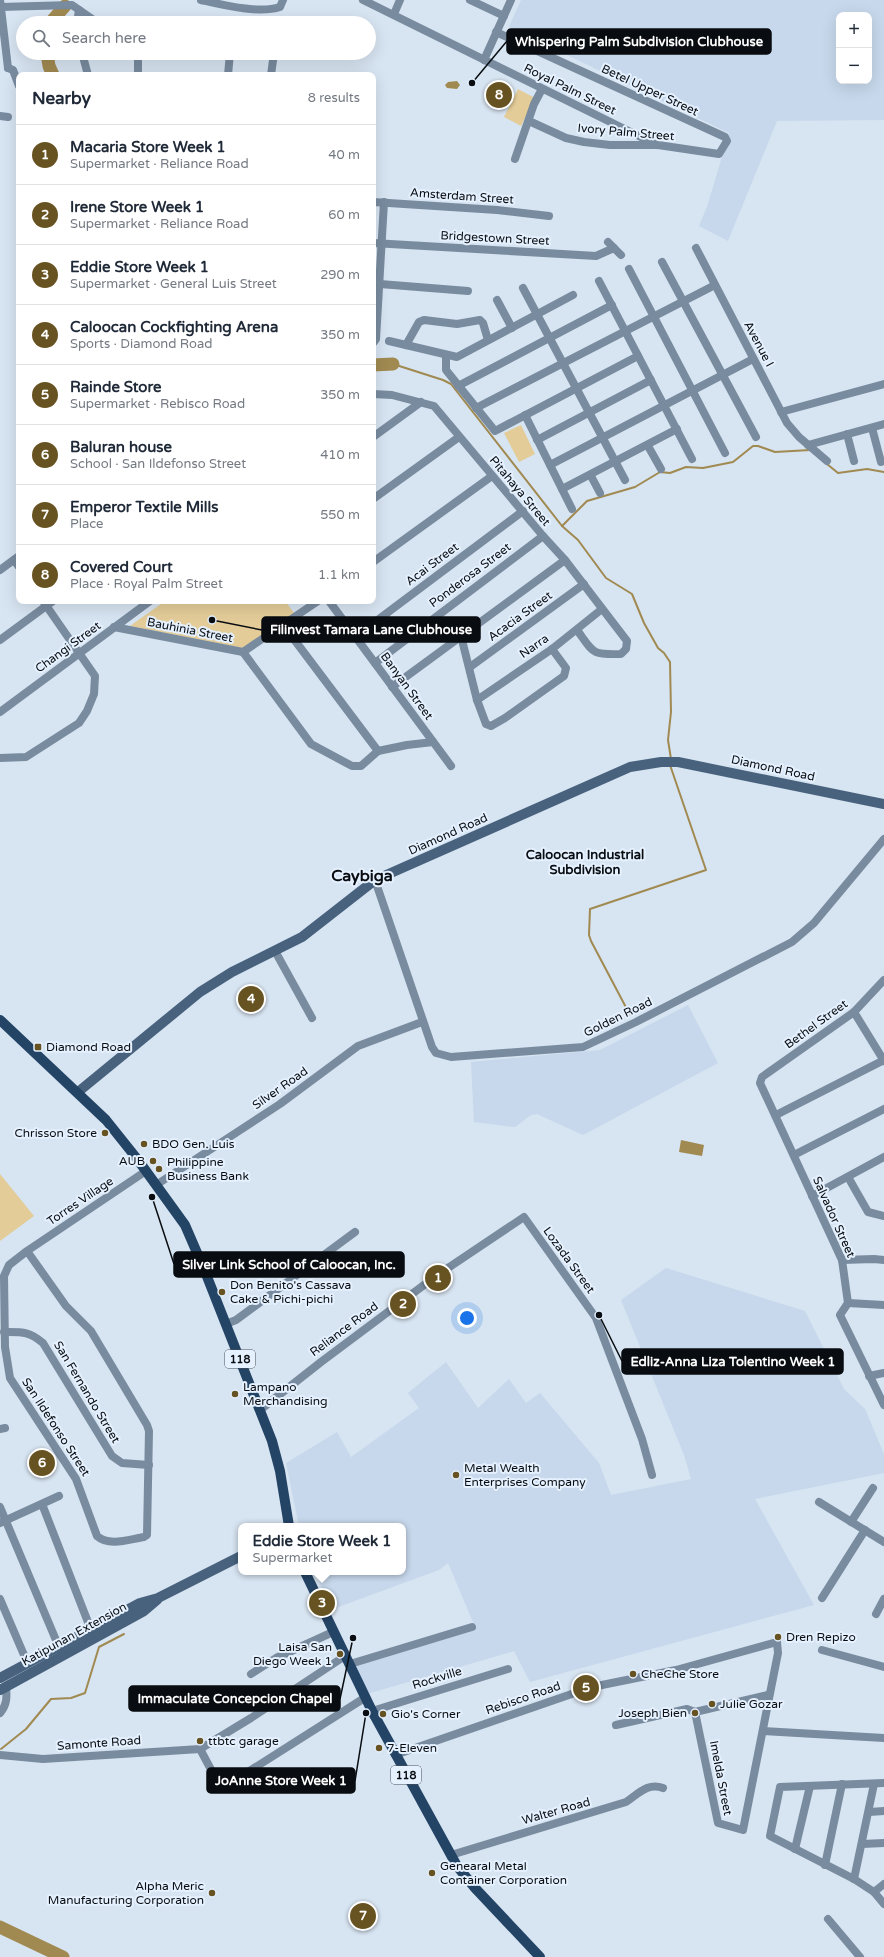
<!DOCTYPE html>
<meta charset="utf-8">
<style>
body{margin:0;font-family:"Varela Round",sans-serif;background:#f2f2f3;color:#1f2937}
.controls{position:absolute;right:12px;top:12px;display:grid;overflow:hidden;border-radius:8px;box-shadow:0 4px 16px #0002}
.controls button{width:36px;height:36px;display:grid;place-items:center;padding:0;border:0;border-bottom:1px solid #e0e1e3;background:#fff;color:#1f2937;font:20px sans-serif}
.you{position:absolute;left:467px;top:1318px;width:14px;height:14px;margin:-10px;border:3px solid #fff;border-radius:50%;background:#1a73e8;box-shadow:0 0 0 6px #1a73e833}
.badge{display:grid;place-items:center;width:26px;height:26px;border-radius:50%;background:#675321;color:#fff;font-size:13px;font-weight:700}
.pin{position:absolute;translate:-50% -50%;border:2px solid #fff;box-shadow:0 1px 4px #0006}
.popup{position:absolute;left:238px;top:1523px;width:168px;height:52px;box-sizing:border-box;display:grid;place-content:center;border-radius:8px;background:#fff;filter:drop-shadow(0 1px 3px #0005);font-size:13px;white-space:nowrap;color:#747a83}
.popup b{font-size:15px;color:#1f2937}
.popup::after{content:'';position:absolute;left:50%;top:100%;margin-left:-8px;border:8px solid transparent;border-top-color:#fff}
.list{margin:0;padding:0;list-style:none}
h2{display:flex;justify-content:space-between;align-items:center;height:52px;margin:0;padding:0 16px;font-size:17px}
h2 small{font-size:13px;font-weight:400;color:#747a83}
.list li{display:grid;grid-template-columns:26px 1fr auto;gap:12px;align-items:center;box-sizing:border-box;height:60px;padding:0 16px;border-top:1px solid #e0e1e3}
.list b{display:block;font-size:15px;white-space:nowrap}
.list p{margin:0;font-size:13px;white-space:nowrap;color:#747a83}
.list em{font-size:13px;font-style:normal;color:#747a83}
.icon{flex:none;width:22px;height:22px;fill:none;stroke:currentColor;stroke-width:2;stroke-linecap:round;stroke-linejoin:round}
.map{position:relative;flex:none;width:884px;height:1957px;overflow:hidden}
.search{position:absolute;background:#fff;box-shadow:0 4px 16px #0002;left:16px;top:16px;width:360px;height:44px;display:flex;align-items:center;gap:10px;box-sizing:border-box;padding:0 14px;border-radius:22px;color:#747a83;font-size:15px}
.panel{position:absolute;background:#fff;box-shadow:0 4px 16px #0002;left:16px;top:72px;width:360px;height:532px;border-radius:8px}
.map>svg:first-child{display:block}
.built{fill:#c7d8ec;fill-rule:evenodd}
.green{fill:#e3cc98}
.water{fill:#a18a51}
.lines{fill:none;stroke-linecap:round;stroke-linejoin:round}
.stream{stroke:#a18a51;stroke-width:2}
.river{stroke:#a18a51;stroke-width:13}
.minor{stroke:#798b9f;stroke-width:8}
.secondary{stroke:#48627e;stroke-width:10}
.primary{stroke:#244466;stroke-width:10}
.poi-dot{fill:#675321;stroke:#e5f1ff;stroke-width:1.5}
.labels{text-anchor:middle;stroke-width:4;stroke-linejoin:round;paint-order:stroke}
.shield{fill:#e5f1ff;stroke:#4b5158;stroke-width:1}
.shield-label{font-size:11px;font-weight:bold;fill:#090d11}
.street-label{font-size:12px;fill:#090d11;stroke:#e5f1ff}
.poi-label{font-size:12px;fill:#090d11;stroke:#e5f1ff;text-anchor:start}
.neighbourhood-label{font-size:13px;font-weight:bold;fill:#090d11;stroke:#e5f1ff}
.district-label{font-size:16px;font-weight:bold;fill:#090d11;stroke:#e5f1ff}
.leader{fill:none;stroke:#090d11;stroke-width:1.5}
.callout-dot{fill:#090d11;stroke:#e5f1ff;stroke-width:1.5}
.callout{fill:#090d11;stroke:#090d11;stroke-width:1.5}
.callout-label{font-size:13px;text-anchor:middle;font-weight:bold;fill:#fff}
</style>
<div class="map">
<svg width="884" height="1957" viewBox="0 0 884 1957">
<rect width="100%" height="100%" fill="#d7e4f1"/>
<!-- built -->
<g class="built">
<path d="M521,0H884V120L777,121L728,241L699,226L707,207L729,133L509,27ZM839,15H869V81H839Z"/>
<path d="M688,1005L718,1063L583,1135L537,1114L531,1115L515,1127L474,1122L471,1062L600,1050Z"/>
<path d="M666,1268L805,1311L844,1389L865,1409L884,1454V1473L755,1499L814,1605L530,1682L514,1651L367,1694L353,1666L476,1629L448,1563L439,1570L330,1610L316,1572H403V1526H299L286,1463L337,1432L351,1457L419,1408L408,1393L446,1362L478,1408L509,1379L526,1403L540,1393L599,1463L611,1495L691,1479L684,1455L621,1300Z"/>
</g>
<!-- green -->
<g class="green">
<path d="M518,89L535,98L521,126L504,117Z"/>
<path d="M521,425L535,454L519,462L504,433Z"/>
<path d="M165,601H285L295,614L247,649L130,626Z"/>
<path d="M0,1174L34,1216L0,1241Z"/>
</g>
<!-- water -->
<g class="water">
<path d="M457,81L460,85L457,89L447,88L445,85L448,82Z"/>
<path d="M681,1140L704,1145L702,1156L679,1152Z"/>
</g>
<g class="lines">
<!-- stream -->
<g class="stream">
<path d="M393,364L443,380L451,384L562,526L578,540L606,578L632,594L644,623L658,648L664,653L670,662L671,712L668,740L671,759"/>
<path d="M827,464L838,473L867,469L884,472"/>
<path d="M562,526L587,501L635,487L660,472L670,473L686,467L703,468L733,462L753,446H758L775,452L810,450"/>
<path d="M630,1015L591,941L589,935L590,909L706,870L670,765"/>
<path d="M1,1749L26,1729L51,1699L71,1698L85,1693L99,1647L124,1634"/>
</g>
<!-- river -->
<g class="river">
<path d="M50,23L65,6"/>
<path d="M47,53L49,66L53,75"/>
<path d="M373,365L393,364"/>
<path d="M0,1927L63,1957"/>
</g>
<!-- minor -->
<g class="minor">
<path d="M0,0L8,68"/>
<path d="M201,0C223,5 259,14 280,7L283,0"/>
<path d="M363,0L657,145"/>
<path d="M470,0L504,16"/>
<path d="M0,7L72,5L98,23"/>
<path d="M394,14L400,0"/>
<path d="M77,23L79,10"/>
<path d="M496,32L725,137L727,141L719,154L658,145H610L584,142L566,138L529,121"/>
<path d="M82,53L88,75"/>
<path d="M138,53V75"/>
<path d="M484,60L511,0"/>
<path d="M8,68L13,70L19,86"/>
<path d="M228,75L230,53"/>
<path d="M271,75L274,53"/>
<path d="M0,116L8,117"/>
<path d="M515,159L534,104L542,89"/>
<path d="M373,202L497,210L549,216"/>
<path d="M608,242L621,255"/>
<path d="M373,243L596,256L614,248"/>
<path d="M696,248L787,423L799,437L827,461"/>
<path d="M662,262L756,437"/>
<path d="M629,269L725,453"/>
<path d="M599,281L692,459"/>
<path d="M380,284L468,291"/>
<path d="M523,288L625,480"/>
<path d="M497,300L512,328"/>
<path d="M389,341L457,357L573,295"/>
<path d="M373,343L376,339L384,202"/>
<path d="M406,345L419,322L424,320L457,324L480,320L483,323L488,340"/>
<path d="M446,355V370L495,431L638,356"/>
<path d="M458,386L612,305"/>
<path d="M373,394L392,395L434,406L543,536L565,560L627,641L626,649L621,654C591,655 594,653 577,630"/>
<path d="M476,408L715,285"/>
<path d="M781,412L884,384"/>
<path d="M525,415L572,509"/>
<path d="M872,428L881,462"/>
<path d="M847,434L854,461"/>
<path d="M373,437L421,402"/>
<path d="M537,440L651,380"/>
<path d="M808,445L884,424"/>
<path d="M648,446L661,469"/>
<path d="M550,465L753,359"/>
<path d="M591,476L600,493"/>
<path d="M562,489L677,429"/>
<path d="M373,499L459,437"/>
<path d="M14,560L19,567"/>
<path d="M373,562L492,476"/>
<path d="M0,570L19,556"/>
<path d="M329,601L451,766"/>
<path d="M284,626L378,751"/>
<path d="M114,627L243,652L318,601"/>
<path d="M461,636L477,700L486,724L491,726L505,718L564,676L566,668L552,649"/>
<path d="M355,637L523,511"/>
<path d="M0,640L53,601"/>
<path d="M243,652L311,744L352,766H361L378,751L407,745L433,742"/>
<path d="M375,663L543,536"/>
<path d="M470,667L584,584"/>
<path d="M392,687L565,560"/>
<path d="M477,700L552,649L602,609"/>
<path d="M0,712L150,601"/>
<path d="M0,758L26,757L79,723L87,711L94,694L95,676L43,601"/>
<path d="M375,880L432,1047L436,1053L451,1057L583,1047L636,1022L792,942L814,923L884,839"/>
<path d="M275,951L312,1018"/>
<path d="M884,980L854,1012L762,1077L760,1083L842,1260L848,1303L840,1315L884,1405"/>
<path d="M854,1012L884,1061"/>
<path d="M776,1115L884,1060"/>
<path d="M794,1155L884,1109"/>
<path d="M848,1177L868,1212L884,1216"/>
<path d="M156,1185L280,1104L358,1046L422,1022"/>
<path d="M812,1196L884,1157"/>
<path d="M27,1251L66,1306L91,1331L147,1425L149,1431L147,1535L144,1537C130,1539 109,1547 97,1536L76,1479L10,1378L5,1347L4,1276L9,1265L27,1251L146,1171"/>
<path d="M842,1260L874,1259L884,1260"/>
<path d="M848,1303L884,1305"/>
<path d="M226,1324L236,1320L355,1232"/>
<path d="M4,1332C22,1332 29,1331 43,1343L112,1456L122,1463L149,1465"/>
<path d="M869,1376L884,1373"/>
<path d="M260,1410L321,1362L436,1276L524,1217L596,1318L642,1439L652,1475"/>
<path d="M0,1429L5,1428"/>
<path d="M819,1502L884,1542"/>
<path d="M42,1504L93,1635"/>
<path d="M0,1507L61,1652"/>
<path d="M851,1522L873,1488"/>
<path d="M0,1523L59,1496"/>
<path d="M822,1598L865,1530"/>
<path d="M0,1599L27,1662"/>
<path d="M876,1614L884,1599"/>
<path d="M822,1650L884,1667"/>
<path d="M350,1664L472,1627"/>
<path d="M251,1674L276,1658L333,1632"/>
<path d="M372,1711L508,1669"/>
<path d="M0,1713C7,1705 7,1697 6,1687"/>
<path d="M616,1725L687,1709L695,1712L768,1695"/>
<path d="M763,1731L884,1738"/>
<path d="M200,1749L216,1779L224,1785L229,1784L366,1697"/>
<path d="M0,1755L43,1759L200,1749L251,1718L345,1656"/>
<path d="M395,1755L592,1687L676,1670L777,1642L778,1653L743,1830L718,1823L695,1712"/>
<path d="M884,1783L780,1787L770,1836L854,1879L874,1892L884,1904"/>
<path d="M869,1812L884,1811"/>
<path d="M862,1844L884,1843"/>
<path d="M795,1849L810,1786"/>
<path d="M451,1855L626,1802C638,1794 648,1782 663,1788"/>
<path d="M825,1865L842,1784"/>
<path d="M854,1879L874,1784"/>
<path d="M874,1892L884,1884"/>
<path d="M828,1919L860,1957"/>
</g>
<!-- secondary -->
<g class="secondary">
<path d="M78,1092L200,992L232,972L302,937L375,880L630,767L661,762H678L884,804"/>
<path d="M0,1678L140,1603L158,1598L241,1556"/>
<path d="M0,1690L144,1611L157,1600"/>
</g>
<!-- primary -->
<g class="primary">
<path d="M0,1020L106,1120L138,1160L185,1225L204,1269L272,1441L280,1471L289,1526"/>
<path d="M305,1572L372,1711L457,1866L475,1888L540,1957"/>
</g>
</g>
<!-- markers -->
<g class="poi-dot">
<rect x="34" y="1043" width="8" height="8" rx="2"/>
<circle cx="105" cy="1133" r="4"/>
<circle cx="144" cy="1144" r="4"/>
<circle cx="153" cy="1161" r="4"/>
<circle cx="159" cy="1169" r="4"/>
<circle cx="222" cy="1292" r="4"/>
<circle cx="235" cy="1394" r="4"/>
<circle cx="456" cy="1475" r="4"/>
<circle cx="778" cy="1637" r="4"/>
<circle cx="340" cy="1654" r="4"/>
<circle cx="633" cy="1674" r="4"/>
<circle cx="712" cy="1704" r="4"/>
<circle cx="695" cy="1713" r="4"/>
<circle cx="383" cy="1714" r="4"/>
<circle cx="200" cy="1741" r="4"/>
<circle cx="379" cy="1748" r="4"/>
<circle cx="432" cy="1873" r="4"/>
<circle cx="212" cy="1893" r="4"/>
</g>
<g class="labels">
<!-- shield labels -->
<g class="shield">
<rect x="225" y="1350" width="30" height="18" rx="3"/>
<rect x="391" y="1766" width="30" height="18" rx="3"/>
</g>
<g class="shield-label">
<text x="240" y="1363">118</text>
<text x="406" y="1779">118</text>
</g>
<!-- street labels -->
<g class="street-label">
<text transform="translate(570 89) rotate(26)" y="4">Royal Palm Street</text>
<text transform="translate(650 90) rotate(25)" y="4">Betel Upper Street</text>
<text transform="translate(626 132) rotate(5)" y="4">Ivory Palm Street</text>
<text transform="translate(462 196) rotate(4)" y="4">Amsterdam Street</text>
<text transform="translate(495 238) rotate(3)" y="4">Bridgestown Street</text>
<text transform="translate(759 344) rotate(62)" y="4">Avenue I</text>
<text transform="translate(520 491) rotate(50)" y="4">Pitahaya Street</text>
<text transform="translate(432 564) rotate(-37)" y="4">Acai Street</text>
<text transform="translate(470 575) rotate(-37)" y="4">Ponderosa Street</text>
<text transform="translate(520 616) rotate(-36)" y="4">Acacia Street</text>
<text transform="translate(190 630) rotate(11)" y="4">Bauhinia Street</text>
<text transform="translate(534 646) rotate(-35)" y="4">Narra</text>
<text transform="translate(68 647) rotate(-36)" y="4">Changi Street</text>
<text transform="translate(407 686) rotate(54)" y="4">Banyan Street</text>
<text transform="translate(773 768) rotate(12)" y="4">Diamond Road</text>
<text transform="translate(448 834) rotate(-24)" y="4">Diamond Road</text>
<text transform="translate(618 1017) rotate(-26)" y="4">Golden Road</text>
<text transform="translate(816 1024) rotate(-36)" y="4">Bethel Street</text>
<text transform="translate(280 1088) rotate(-35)" y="4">Silver Road</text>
<text transform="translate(80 1201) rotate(-34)" y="4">Torres Village</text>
<text transform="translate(834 1217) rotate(66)" y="4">Salvador Street</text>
<text transform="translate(569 1260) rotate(54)" y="4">Lozada Street</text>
<text transform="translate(344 1329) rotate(-37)" y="4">Reliance Road</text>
<text transform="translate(87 1392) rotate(59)" y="4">San Fernando Street</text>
<text transform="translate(56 1427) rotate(57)" y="4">San Ildefonso Street</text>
<text transform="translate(74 1634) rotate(-29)" y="4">Katipunan Extension</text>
<text transform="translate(437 1678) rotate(-17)" y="4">Rockville</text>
<text transform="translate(523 1698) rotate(-19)" y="4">Rebisco Road</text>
<text transform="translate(99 1743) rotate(-4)" y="4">Samonte Road</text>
<text transform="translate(721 1778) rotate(79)" y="4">Imelda Street</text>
<text transform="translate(556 1811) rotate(-16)" y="4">Walter Road</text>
</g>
<!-- poi labels -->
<g class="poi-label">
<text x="46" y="1051">Diamond Road</text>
<text x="97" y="1137" text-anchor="end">Chrisson Store</text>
<text x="152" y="1148">BDO Gen. Luis</text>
<text x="145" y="1165" text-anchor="end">AUB</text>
<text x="167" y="1166">Philippine<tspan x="167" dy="14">Business Bank</tspan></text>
<text x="230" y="1289">Don Benito's Cassava<tspan x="230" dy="14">Cake &amp; Pichi-pichi</tspan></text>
<text x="243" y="1391">Lampano<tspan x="243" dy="14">Merchandising</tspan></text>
<text x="464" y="1472">Metal Wealth<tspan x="464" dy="14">Enterprises Company</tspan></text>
<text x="786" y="1641">Dren Repizo</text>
<text x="332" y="1651" text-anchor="end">Laisa San<tspan x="332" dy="14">Diego Week 1</tspan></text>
<text x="641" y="1678">CheChe Store</text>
<text x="720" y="1708">Julie Gozar</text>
<text x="687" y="1717" text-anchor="end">Joseph Bien</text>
<text x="391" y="1718">Gio's Corner</text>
<text x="208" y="1745">ttbtc garage</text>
<text x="387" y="1752">7-Eleven</text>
<text x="440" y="1870">Genearal Metal<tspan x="440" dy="14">Container Corporation</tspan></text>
<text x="204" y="1890" text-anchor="end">Alpha Meric<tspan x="204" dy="14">Manufacturing Corporation</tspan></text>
</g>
<!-- neighbourhood labels -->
<g class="neighbourhood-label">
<text x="585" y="859">Caloocan Industrial<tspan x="585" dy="15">Subdivision</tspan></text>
</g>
<!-- district labels -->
<g class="district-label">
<text x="362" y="881">Caybiga</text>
</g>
</g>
<!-- callouts -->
<path class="leader" d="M472 83L507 41M212 620L262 630M152 1197L174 1264M599 1315L622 1361M353 1638L340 1699M366 1713L355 1781"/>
<g class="callout-dot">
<circle cx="472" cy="83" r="4"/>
<circle cx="212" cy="620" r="4"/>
<circle cx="152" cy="1197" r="4"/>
<circle cx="599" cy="1315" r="4"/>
<circle cx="353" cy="1638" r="4"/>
<circle cx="366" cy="1713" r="4"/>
</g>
<g class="callout">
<rect x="507" y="29" width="264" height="25" rx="4"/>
<rect x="262" y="617" width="218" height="25" rx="4"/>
<rect x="174" y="1252" width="230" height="25" rx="4"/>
<rect x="622" y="1349" width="221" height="25" rx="4"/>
<rect x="129" y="1686" width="211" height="25" rx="4"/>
<rect x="207" y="1768" width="148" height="25" rx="4"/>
</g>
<g class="callout-label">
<text x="639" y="46">Whispering Palm Subdivision Clubhouse</text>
<text x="371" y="634">Filinvest Tamara Lane Clubhouse</text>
<text x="289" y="1269">Silver Link School of Caloocan, Inc.</text>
<text x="733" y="1366">Edliz-Anna Liza Tolentino Week 1</text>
<text x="235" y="1703">Immaculate Concepcion Chapel</text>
<text x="281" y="1785">JoAnne Store Week 1</text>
</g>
</svg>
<div class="controls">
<button>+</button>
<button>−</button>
</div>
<div class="you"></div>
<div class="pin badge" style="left:438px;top:1278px">1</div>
<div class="pin badge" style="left:403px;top:1304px">2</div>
<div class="pin badge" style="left:322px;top:1603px">3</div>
<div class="popup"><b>Eddie Store Week 1</b>Supermarket</div>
<div class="pin badge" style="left:251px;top:999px">4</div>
<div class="pin badge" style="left:586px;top:1688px">5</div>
<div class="pin badge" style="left:42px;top:1463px">6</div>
<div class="pin badge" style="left:363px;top:1916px">7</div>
<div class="pin badge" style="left:499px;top:95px">8</div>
<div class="search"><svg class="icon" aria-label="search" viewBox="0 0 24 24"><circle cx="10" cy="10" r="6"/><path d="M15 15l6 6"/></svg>Search here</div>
<section class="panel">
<h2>Nearby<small>8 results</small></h2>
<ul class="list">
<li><span class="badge">1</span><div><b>Macaria Store Week 1</b><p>Supermarket · Reliance Road</p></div><em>40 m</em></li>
<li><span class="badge">2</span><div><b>Irene Store Week 1</b><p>Supermarket · Reliance Road</p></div><em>60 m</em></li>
<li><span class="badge">3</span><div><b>Eddie Store Week 1</b><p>Supermarket · General Luis Street</p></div><em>290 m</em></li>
<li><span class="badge">4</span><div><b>Caloocan Cockfighting Arena</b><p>Sports · Diamond Road</p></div><em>350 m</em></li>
<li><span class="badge">5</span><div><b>Rainde Store</b><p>Supermarket · Rebisco Road</p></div><em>350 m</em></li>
<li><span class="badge">6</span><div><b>Baluran house</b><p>School · San Ildefonso Street</p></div><em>410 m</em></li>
<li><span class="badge">7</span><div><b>Emperor Textile Mills</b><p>Place</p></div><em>550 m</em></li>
<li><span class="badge">8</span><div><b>Covered Court</b><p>Place · Royal Palm Street</p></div><em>1.1 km</em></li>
</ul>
</section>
</div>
